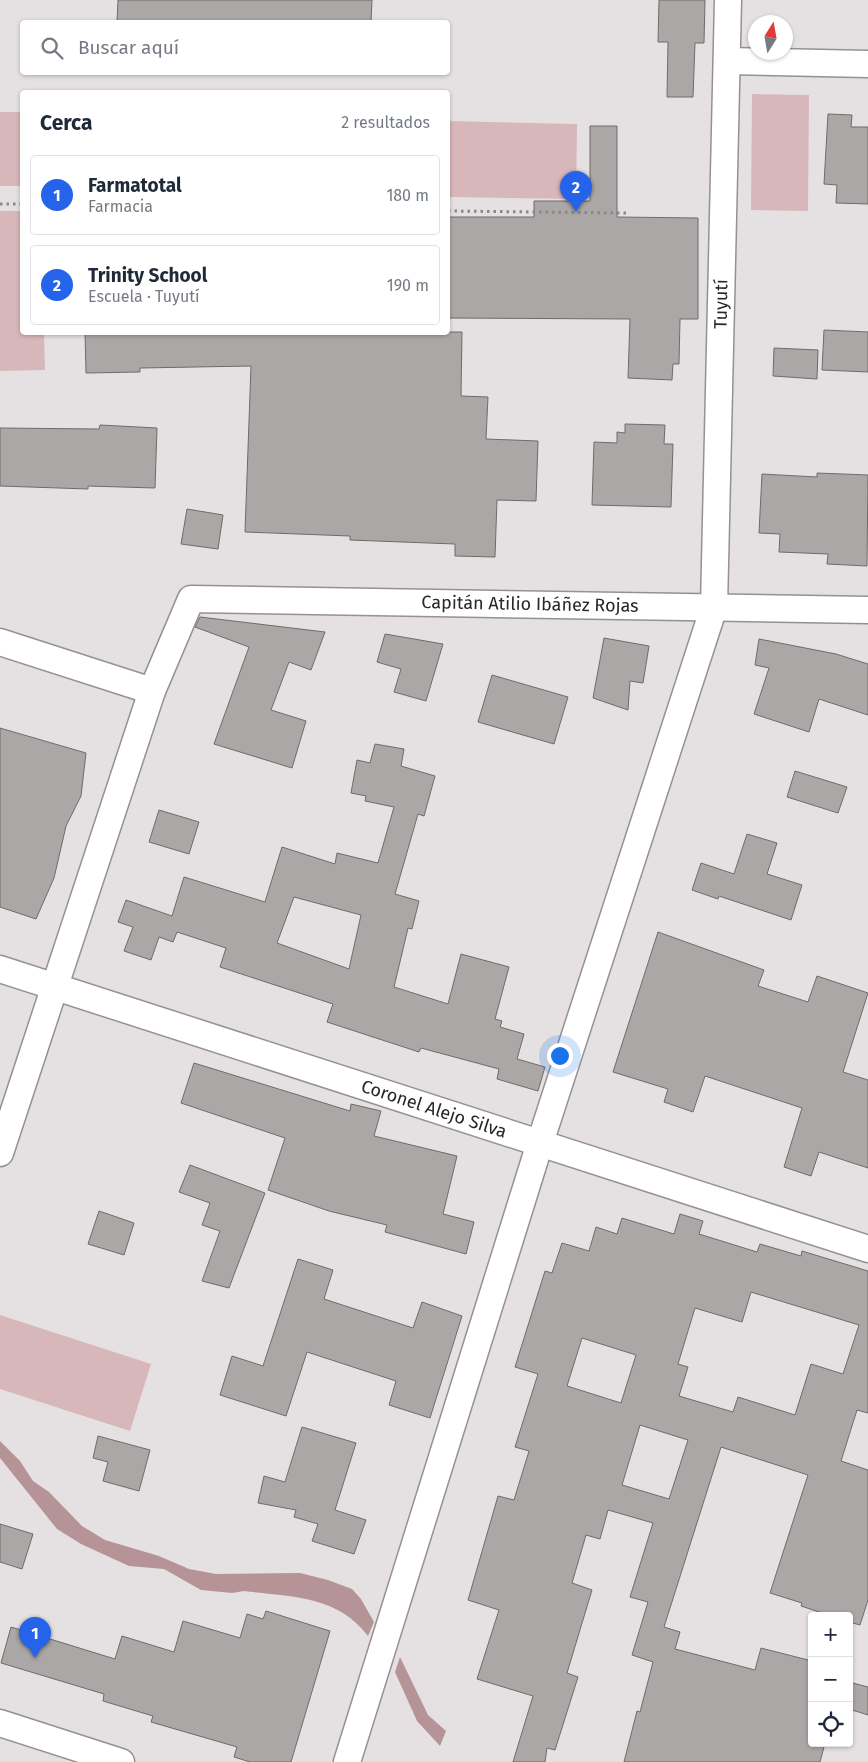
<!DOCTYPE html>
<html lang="es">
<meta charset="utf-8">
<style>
body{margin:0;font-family:"Fira Sans",sans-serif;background:#f6f6f7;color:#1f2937}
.controls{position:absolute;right:15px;bottom:15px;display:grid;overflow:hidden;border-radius:5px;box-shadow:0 1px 4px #0004}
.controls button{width:45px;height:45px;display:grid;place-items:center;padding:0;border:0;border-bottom:1px solid #e0e1e3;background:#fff;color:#1f2937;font:25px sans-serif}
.compass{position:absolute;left:748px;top:15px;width:45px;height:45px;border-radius:50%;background:#fff;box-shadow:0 1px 4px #0004;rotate:11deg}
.you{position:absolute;left:559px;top:1055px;width:18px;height:18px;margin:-12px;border:4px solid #fff;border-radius:50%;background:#1a73e8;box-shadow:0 0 0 8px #1a73e833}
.badge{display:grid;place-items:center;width:32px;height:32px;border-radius:50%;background:#2563eb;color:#fff;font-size:16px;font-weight:700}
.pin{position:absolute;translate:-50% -41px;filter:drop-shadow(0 1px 2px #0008)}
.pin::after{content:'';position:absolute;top:26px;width:18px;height:15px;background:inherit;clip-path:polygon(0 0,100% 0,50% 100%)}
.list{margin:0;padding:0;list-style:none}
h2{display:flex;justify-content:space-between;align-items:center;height:65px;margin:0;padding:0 20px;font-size:21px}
h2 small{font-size:16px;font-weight:400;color:#747a83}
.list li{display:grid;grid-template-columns:32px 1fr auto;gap:15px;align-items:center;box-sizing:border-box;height:80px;margin:0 10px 10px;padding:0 10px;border:1px solid #e0e1e3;border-radius:5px}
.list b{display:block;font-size:19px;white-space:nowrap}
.list p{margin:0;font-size:16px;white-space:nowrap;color:#747a83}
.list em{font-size:16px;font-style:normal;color:#747a83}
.icon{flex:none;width:28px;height:28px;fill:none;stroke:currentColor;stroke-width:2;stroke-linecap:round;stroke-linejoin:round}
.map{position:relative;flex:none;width:868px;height:1762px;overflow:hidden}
.search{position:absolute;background:#fff;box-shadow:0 1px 4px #0004;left:20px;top:20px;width:430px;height:55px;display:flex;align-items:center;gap:12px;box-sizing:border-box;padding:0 18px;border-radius:5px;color:#747a83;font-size:19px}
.panel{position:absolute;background:#fff;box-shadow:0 1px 4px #0004;left:20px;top:90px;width:430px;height:245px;border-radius:5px}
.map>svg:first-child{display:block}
.green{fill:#d8b7bb}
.water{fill:#b69397}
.building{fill:#aba7a7;stroke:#6f6b6b;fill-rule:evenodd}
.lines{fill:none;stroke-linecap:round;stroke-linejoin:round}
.minor-casing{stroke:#959192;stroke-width:29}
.path{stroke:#8a8788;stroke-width:3;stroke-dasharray:2.5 4;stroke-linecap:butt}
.minor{stroke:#fff;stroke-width:26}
.labels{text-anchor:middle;stroke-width:4;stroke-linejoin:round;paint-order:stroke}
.street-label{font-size:18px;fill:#292727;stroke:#fff}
</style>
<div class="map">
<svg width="868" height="1762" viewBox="0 0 868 1762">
<rect width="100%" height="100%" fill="#e5e1e2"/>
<!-- green -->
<g class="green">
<path d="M752,94L809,95L808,211L751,210Z"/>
<rect x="0" y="112" width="22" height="74"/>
<path d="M448,121L577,124L576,199L448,197Z"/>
<path d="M0,211H22V332L44,333L45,370L0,371Z"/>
<path d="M0,1315L151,1364L130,1431L0,1389Z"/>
</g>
<!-- water -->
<g class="water">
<path d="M0,1441L20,1461L33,1481L49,1492L82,1526L105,1540L159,1556L189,1569L216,1574L300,1573L328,1580L352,1589L361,1599L374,1622L368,1636C337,1595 292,1597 244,1591L232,1593L201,1590L164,1569L129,1566L81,1544L57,1529L0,1458Z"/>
<path d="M400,1657L428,1715L446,1731L440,1746L417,1721L395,1672Z"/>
</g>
<!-- building -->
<g class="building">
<path d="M118,0H372L371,22H117Z"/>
<path d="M659,0H705L704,43H695L693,97H667L668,42H658Z"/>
<path d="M828,114L852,115L851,127H868V204L836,203L837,185L824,184Z"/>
<path d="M590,126H617V217L698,218V319H680L679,364H673L672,380L628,378L630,319L448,318V217H534V201H590Z"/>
<path d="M824,330L868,332V372L822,370Z"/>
<path d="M85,332H462L461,396L488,397L486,439L538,441L536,501L497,500L495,557L455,556V544L350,540V536L245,532L251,366L140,368V372L86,373Z"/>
<path d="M774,348L818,350L817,379L773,376Z"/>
<path d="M625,424L665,425L664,444H673L671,507L592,505L594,442L617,443V432L625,433Z"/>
<path d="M100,425L157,428L155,488L88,486V489L0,486V428L99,429Z"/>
<path d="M817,473L868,475L867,566L827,564L828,554L779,552L780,534L759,533L762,474L817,477Z"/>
<path d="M187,509L223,515L218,549L181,544Z"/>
<path d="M200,617L325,632L311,670L289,662L271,710L306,721L292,768L214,744L249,647L195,627Z"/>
<path d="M385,634L443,644L426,701L394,692L401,669L377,662Z"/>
<path d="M604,638L649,646L643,683L630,681L628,710L593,698Z"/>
<path d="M759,639L836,654L868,664V715L819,699L809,732L754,714L769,668L755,665Z"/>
<path d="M492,675L568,697L554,744L478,722Z"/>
<path d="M0,728L86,753L81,796L66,826L54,878L36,919L0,907Z"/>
<path d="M375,744L404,749L401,766L435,776L424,816L418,814L395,894L419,901L412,929L408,928L394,987L448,1004L461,954L509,967L495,1019L502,1021L500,1027L524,1034L517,1059L545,1067L538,1091L497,1079L499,1069L421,1048L419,1052L327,1022L333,1004L220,967L226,948L177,932L173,942L159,937L151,960L124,951L133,927L118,922L126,900L172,916L184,877L265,902L282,847L335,864L337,853L378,863L394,807L365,801L366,796L351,793L357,760L370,763ZM294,897L361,915L349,969L277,943Z"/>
<path d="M795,771L847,787L838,813L787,797Z"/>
<path d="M159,810L199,822L189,854L149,842Z"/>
<path d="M747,834L777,843L767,874L802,885L791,920L719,896L718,899L692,890L701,863L734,874Z"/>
<path d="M658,932L764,970L758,986L808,1002L817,976L868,993L843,1072L868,1080V1168L819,1152L811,1176L784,1167L802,1108L705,1076L693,1112L664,1102L668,1089L613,1072Z"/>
<path d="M194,1063L350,1111L351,1104L381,1111L374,1136L457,1156L443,1214L474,1222L466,1254L385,1232L387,1225L329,1211L268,1190L285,1138L181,1103Z"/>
<path d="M190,1165L265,1193L229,1288L202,1281L220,1231L202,1225L210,1203L179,1192Z"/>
<path d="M99,1211L134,1223L124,1255L88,1244Z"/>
<path d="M680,1214L703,1221L699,1234L757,1252L760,1244L801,1256L802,1251L868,1271V1413L857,1410L841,1461L868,1470V1600L860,1625L849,1622V1616H831L801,1606L802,1603L770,1593L808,1475L721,1447L664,1627L680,1632L675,1649L755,1670L761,1648L812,1661V1743H825L820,1762H624L637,1711L640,1712L653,1662L632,1655L648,1602L630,1597L653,1523L608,1510L600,1539L586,1535L572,1583L592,1590L567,1673L578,1677L555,1750L547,1748L545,1762H513L533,1696L477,1679L499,1610L468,1600L498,1496L514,1500L529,1451L515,1447L538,1374L515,1367L545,1271L552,1273L562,1243L589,1251L596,1227L617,1234L622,1218L674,1234ZM751,1292L859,1325L843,1374L811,1364L795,1415L738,1397L733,1412L679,1396L688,1367L678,1364L695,1308L742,1322ZM582,1338L636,1355L621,1403L567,1386ZM640,1425L688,1440L669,1499L622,1485Z"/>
<path d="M298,1259L333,1270L324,1299L413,1328L422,1302L462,1316L430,1418L389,1405L396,1381L307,1352L286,1416L220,1395L232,1356L263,1366Z"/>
<path d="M302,1427L356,1443L335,1510L366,1520L354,1554L312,1541L318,1524L294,1517L296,1510L258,1503L264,1476L285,1482Z"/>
<path d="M98,1436L150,1450L139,1491L103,1481L108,1462L93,1458Z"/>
<path d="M0,1524L33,1534L22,1569L0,1562Z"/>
<path d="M266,1611L330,1631L291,1762H250L234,1757L237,1747L151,1722L153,1716L103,1701L104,1694L1,1663L11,1627L115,1659L122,1636L174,1652L183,1621L240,1638L247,1614L263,1619Z"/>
<path d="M849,1682L868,1687V1715L849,1709Z"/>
</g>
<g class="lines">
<defs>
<g id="minor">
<path d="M727,61L868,64"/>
<path d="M0,642L152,691"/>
<path d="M0,969L868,1249"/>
<path d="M0,1153L152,691L191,599L868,610"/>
<path d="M0,1723L121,1762"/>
<path d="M347,1762L540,1143L714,607L728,0"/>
</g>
</defs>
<!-- minor casing -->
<use href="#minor" class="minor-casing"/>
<!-- path -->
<g class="path">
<path d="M0,204H22"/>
<path d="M448,211L627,213"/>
</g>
<!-- minor -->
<use href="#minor" class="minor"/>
</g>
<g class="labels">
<!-- street labels -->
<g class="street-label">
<text transform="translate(721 304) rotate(-89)" y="6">Tuyutí</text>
<text transform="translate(530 604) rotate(1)" y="6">Capitán Atilio Ibáñez Rojas</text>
<text transform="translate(434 1109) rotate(18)" y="6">Coronel Alejo Silva</text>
</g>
</g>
</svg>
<div class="controls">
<button>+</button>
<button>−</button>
<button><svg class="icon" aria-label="locate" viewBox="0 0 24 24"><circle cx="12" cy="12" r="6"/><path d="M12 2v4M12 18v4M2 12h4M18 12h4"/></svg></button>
</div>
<svg class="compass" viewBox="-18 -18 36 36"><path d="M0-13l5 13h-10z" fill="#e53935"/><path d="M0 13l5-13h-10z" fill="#747a83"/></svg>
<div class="you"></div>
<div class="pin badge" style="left:35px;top:1658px">1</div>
<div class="pin badge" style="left:576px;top:212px">2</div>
<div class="search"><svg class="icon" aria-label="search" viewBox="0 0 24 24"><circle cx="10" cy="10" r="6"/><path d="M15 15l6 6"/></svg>Buscar aquí</div>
<section class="panel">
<h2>Cerca<small>2 resultados</small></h2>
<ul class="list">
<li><span class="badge">1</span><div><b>Farmatotal</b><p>Farmacia</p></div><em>180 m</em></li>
<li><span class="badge">2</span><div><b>Trinity School</b><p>Escuela · Tuyutí</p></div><em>190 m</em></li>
</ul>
</section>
</div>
